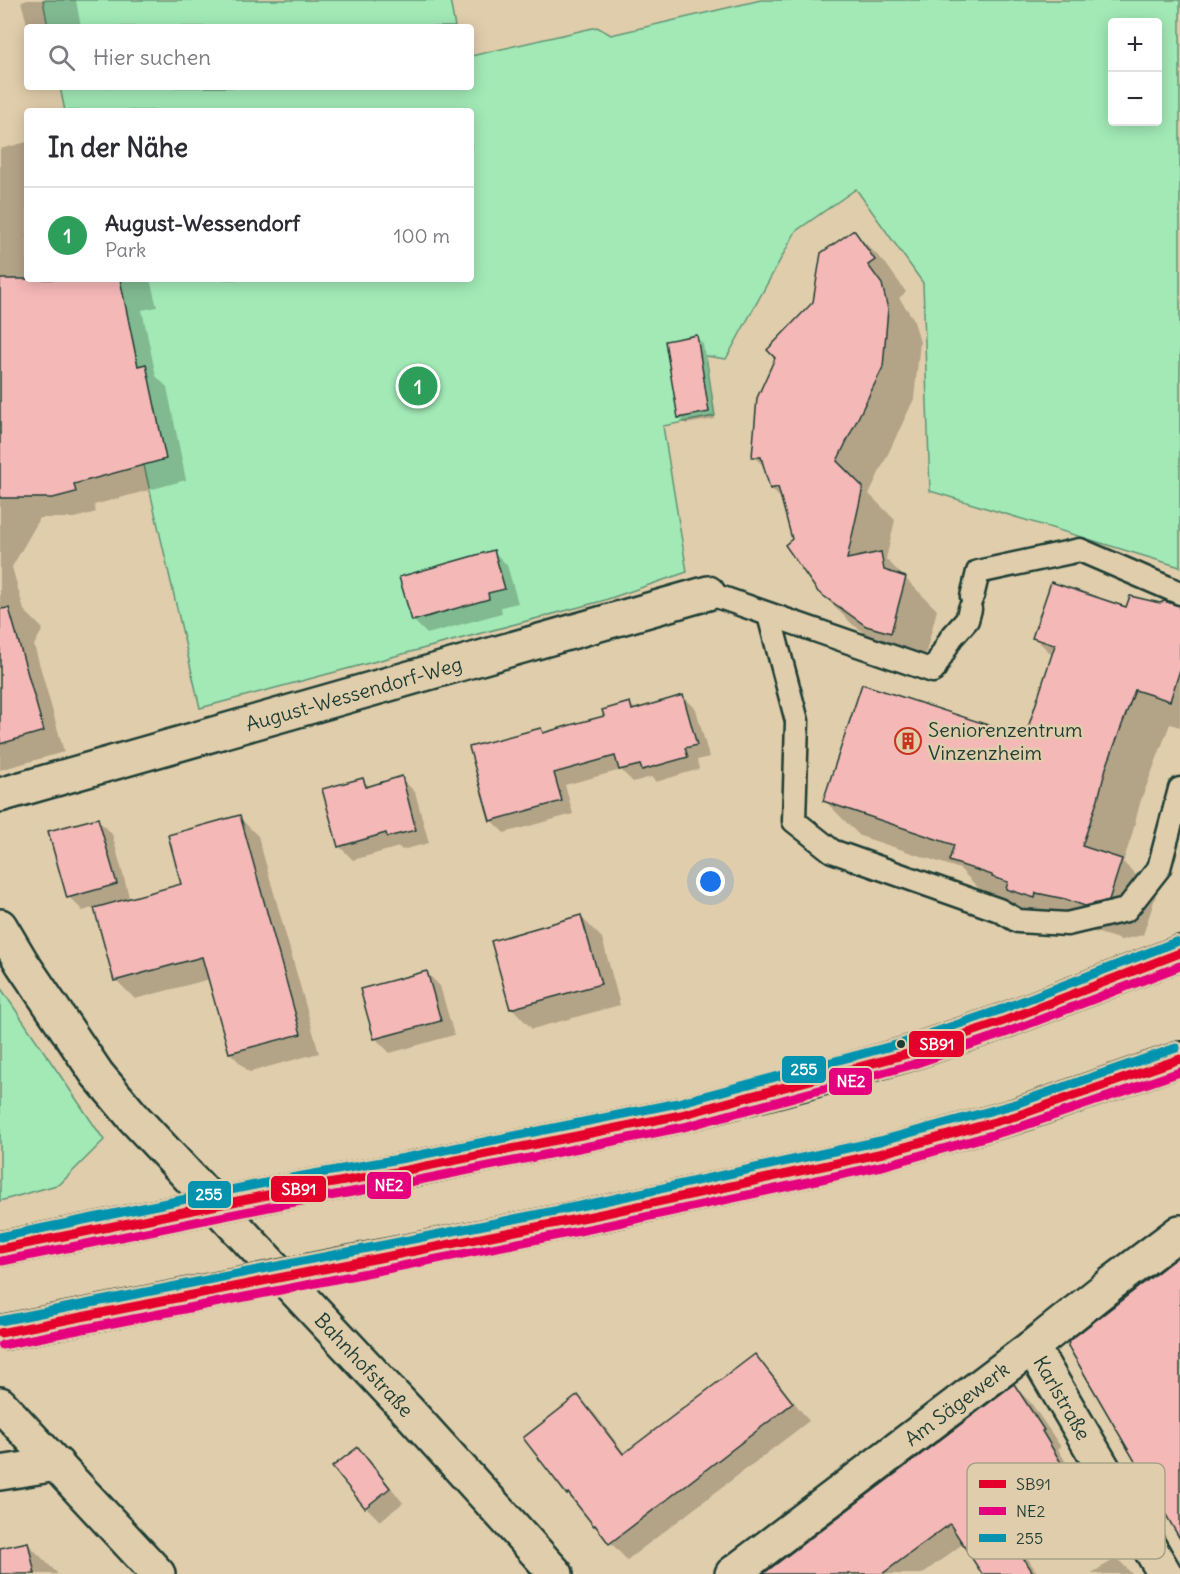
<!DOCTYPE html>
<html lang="de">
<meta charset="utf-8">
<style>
body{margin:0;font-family:Delius,sans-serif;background:#f2f2f3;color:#2b2b33}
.controls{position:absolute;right:18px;top:18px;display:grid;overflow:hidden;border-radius:6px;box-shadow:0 3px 15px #0003}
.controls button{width:54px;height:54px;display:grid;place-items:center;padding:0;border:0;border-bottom:2px solid #e1e1e2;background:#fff;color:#2b2b33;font:30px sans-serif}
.you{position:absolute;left:711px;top:882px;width:21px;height:21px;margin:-15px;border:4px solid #fff;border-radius:50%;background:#1a73e8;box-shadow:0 0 0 9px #1a73e833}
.badge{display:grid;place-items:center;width:39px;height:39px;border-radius:50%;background:#b45309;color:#fff;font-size:20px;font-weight:700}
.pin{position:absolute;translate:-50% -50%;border:3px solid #fff;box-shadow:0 2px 6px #0006}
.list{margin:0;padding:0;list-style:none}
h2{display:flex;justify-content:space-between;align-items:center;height:78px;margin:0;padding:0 24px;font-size:26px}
h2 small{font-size:20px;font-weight:400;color:#7c7c81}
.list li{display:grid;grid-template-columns:39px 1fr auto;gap:18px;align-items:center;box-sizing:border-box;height:96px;padding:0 24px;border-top:2px solid #e1e1e2}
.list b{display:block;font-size:22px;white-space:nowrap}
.list p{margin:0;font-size:20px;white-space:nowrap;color:#7c7c81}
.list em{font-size:20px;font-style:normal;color:#7c7c81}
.icon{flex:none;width:33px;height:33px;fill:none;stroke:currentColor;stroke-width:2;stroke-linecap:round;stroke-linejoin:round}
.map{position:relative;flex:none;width:1180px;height:1574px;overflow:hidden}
.search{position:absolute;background:#fff;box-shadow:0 3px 15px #0003;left:24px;top:24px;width:450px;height:66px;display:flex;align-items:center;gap:15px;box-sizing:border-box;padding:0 21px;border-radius:6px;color:#7c7c81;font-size:22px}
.panel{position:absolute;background:#fff;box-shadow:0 3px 15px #0003;left:24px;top:108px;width:450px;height:174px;border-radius:6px}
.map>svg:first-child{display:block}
.green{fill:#a2e9b6;stroke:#609375;stroke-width:1.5;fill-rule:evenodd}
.shadow{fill:#0003}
.building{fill:#f4b8b6;stroke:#1f3d34;stroke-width:1.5}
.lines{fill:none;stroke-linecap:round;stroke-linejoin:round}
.lane-casing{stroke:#1f3d34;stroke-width:27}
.street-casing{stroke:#1f3d34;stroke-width:38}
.secondary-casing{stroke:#1f3d34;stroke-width:38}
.lane{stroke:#e0cdab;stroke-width:22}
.street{stroke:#e0cdab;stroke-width:33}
.secondary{stroke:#e0cdab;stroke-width:33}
.secondary-bridge-casing{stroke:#1f3d34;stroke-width:38;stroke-linecap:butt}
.secondary-bridge{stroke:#e0cdab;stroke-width:33}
.bus-1-casing{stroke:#e0cdab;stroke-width:14}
.bus-2-casing{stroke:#e0cdab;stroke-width:14}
.bus-3-casing{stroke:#e0cdab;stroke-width:14}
.bus-1{stroke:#e4002b;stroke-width:9}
.bus-2{stroke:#e5007d;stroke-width:9}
.bus-3{stroke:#0693af;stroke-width:9}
.bus-dot{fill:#1f3d34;stroke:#e0cdab;stroke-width:2}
.labels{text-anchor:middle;stroke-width:5;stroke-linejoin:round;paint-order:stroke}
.street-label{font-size:20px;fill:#1f3d34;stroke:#e0cdab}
.poi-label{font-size:20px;fill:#1f3d34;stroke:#e0cdab;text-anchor:start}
.key{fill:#e0cdab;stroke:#a6a287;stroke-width:1.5}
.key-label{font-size:16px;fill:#1f3d34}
.line-badge{stroke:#e0cdab;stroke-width:2}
.badge-label{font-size:16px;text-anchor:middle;font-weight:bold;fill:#fff}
</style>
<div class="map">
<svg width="1180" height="1574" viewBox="0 0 1180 1574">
<rect width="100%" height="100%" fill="#e0cdab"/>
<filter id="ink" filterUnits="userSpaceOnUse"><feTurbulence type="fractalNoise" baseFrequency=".0167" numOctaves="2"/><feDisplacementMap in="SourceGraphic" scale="12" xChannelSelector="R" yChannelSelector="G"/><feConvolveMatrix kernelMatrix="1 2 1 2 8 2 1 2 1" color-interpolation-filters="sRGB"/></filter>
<g filter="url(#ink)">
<!-- green -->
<g class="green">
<path d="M43,0H450L455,27H48Z"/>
<path d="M761,0H1180V567L930,491L923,283L856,189L796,231L726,359L706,356L715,416L663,426L687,572L602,601L200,708L101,279H471V111H65L60,87H471V56L597,27L611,35ZM1112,22H1158V122H1112Z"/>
<path d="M0,987L104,1140L60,1184L0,1201Z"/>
</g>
<!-- shadow -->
<g class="shadow">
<path d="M28,0H76L81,27H28L21,2Z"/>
<path d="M27,142V279H150L157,307L142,310L156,376L167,387L186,480L94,505L96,512L75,518H40L12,567L24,610L43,629L34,645L64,752L0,770V149Z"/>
<path d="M854,232L886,264L906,292L899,298L913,318L920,342L914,399L869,494L895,520L886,559L937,610L923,664L898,656L852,624L819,591L794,539L784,501L771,489L766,468L753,456L814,303Z"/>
<path d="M696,337L703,344L715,419L686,424L679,417Z"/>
<path d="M493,551L507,565L518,603L501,607L502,613L427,634L413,620Z"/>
<path d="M1180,608V727L1170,724L1140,803L1132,835L1123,862L1156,895L1143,935L1121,940L1102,934L1071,927L1029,912L1025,909L985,895L960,869L860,836L825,801L1026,739L1053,656L1034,637L1127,609Z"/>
<path d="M683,696L696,709L709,757L697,760L699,769L656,782L651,777L633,782L621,770L565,785L573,814L504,833L491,820L541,729L545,734L606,717L630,704L636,710Z"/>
<path d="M401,778L415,792L429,843L402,850L399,847L353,860L339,846L362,779L370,787Z"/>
<path d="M239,817L258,836L319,1053L249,1072L230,1053L210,979L135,999L116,980L95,907L83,911L69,897L98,820L112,834L130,900L183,885Z"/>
<path d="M581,917L602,938L620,1005L532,1029L512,1008Z"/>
<path d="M426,972L440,986L454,1035L390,1053L376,1039L362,990Z"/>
<path d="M754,1356L771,1373L809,1421L627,1560L611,1543L581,1507L568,1494L525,1438L578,1397L595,1414L625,1454Z"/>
<path d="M1014,1386L1031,1403L1061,1447L1058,1449L1088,1499L1016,1541L1038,1574H984L964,1543L922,1574H766Z"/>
<path d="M358,1449L372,1463L403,1503L380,1521L366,1507Z"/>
<path d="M27,1543L58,1574H0V1549Z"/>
<path d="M1117,1558L1132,1574H1090Z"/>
</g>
<!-- building -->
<g class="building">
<path d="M854,230L875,260L868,265L882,284L888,309L883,367L837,461L863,487L847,559L881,552L884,570L906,577L891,633L866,626L818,592L785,545L792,539L778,487L770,489L761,457H752L757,398L775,358L767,350L813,302L821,253Z"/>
<path d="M0,279H120L138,366L146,364L166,459L74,484L76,492L53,498H0Z"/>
<path d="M697,335L709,412L678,418L665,341Z"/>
<path d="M494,550L505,589L488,593L489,599L412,621L399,577Z"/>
<path d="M1051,582L1126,607L1130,596L1160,603L1164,601L1180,606V670L1170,701L1135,690L1106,768L1098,799L1082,846L1122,859L1109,900L1085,906L1065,899L1036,893L1035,898L1006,889L1008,882L992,877V875L949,861L954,845L823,801L862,684L1025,737L1055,645L1032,638Z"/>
<path d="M9,608L44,731L0,744V609Z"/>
<path d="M683,695L697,745L685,748L688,757L642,770L640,765L619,770L615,756L554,773L562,801L490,821L469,747L541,728L543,733L574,724L604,716L602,710L630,702L632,710Z"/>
<path d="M402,776L416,830L387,837L386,833L338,847L322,789L363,778L366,787Z"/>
<path d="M240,815L301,1034L229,1053L202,957L114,981L94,908L181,884L168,835Z"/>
<path d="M98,818L117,884L67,898L48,831Z"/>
<path d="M581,915L601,984L510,1009L491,941Z"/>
<path d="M427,971L441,1021L374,1039L360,989Z"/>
<path d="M1180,1255V1539L1068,1346L1069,1341Z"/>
<path d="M755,1354L793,1403L609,1544L595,1525L594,1526L568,1493L567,1495L523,1438L578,1395L623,1454Z"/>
<path d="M1014,1384L1044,1430L1042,1431L1072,1481L1000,1523L1034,1574H982L950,1524L882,1574H763Z"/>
<path d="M358,1447L390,1488L365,1508L332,1467Z"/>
<path d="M28,1542L35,1574H0V1548Z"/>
</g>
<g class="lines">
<defs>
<g id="lane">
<path d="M708,593L933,671L951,638L967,620L970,609"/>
<path d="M972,597L978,572L1080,550L1180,593"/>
<path d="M769,615L797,721L794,821L832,851L999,910L1018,921L1067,924L1126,910L1159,868L1180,789"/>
</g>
<g id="street">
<path d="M0,795L708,593"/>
<path d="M0,926L22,963L97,1074L134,1118L410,1413L556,1574"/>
<path d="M1032,1347L1165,1574"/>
<path d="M732,1574L1032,1347L1111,1284L1180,1232"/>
</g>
<g id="secondary">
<path d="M282,1192L407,1170L681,1115L807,1082L907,1054L1001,1022L1180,953"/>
<path d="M341,1265L597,1215L883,1153L1016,1116L1180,1059"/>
<path d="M0,1404L158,1574"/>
<path d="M0,1473L57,1464"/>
</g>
</defs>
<!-- lane casing -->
<use href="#lane" class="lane-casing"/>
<!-- street casing -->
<use href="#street" class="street-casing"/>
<!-- secondary casing -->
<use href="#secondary" class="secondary-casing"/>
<!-- lane -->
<use href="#lane" class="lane"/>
<!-- street -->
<use href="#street" class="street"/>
<!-- secondary -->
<use href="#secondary" class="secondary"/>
<defs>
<g id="secondary-bridge">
<path d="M0,1249L282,1192"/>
<path d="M0,1333L341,1265"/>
</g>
</defs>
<!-- secondary-bridge casing -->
<use href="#secondary-bridge" class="secondary-bridge-casing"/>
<!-- secondary-bridge -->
<use href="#secondary-bridge" class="secondary-bridge"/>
<defs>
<g id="bus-1">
<path d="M0,1249L282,1192L407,1170L681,1115L907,1054L1001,1022L1180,953"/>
<path d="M0,1333L597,1215L883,1153L1016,1116L1180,1059"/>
</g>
<g id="bus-2">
<path d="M2,1261L284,1204L409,1182L684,1127L911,1065L1005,1033L1180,966"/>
<path d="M2,1345L599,1227L886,1165L1020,1127L1180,1072"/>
</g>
<g id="bus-3">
<path d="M0,1237L280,1180L405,1158L678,1103L903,1043L997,1011L1176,942"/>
<path d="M0,1321L595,1203L880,1141L1012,1105L1176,1048"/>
</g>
</defs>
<!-- bus-1 casing -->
<use href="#bus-1" class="bus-1-casing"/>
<!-- bus-2 casing -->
<use href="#bus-2" class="bus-2-casing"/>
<!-- bus-3 casing -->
<use href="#bus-3" class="bus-3-casing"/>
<!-- bus-1 -->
<use href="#bus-1" class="bus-1"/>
<!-- bus-2 -->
<use href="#bus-2" class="bus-2"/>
<!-- bus-3 -->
<use href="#bus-3" class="bus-3"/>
</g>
</g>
<!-- icons -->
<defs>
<symbol id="building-ring" viewBox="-11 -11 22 22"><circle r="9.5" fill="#e0cdab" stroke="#c8321e" stroke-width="1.5"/><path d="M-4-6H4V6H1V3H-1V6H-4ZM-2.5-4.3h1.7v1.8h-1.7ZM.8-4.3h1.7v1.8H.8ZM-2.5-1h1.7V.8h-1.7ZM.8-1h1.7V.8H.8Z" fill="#c8321e"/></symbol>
</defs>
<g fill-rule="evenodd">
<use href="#building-ring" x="893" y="726" width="30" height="30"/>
</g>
<!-- markers -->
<circle class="bus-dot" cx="901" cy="1044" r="5"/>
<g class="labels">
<!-- street labels -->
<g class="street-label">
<text transform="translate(354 694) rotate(-16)" y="7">August-Wessendorf-Weg</text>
<text transform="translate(364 1365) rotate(47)" y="7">Bahnhofstraße</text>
<text transform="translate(1062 1398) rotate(60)" y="7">Karlstraße</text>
<text transform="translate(957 1404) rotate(-37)" y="7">Am Sägewerk</text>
</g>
<!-- poi labels -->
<g class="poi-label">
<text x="928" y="737">Seniorenzentrum<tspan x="928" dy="23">Vinzenzheim</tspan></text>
</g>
</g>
<!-- legend -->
<rect x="967" y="1463" width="198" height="96" rx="9" class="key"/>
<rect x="979" y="1480" width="27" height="8" fill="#e4002b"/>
<rect x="979" y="1507" width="27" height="8" fill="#e5007d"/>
<rect x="979" y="1534" width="27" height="8" fill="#0693af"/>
<g class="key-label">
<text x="1016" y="1490">SB91</text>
<text x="1016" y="1517">NE2</text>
<text x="1016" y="1544">255</text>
</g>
<g class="line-badge">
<rect x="908" y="1030" width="57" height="28" rx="6" fill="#e4002b"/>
<rect x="781" y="1055" width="46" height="29" rx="6" fill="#0693af"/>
<rect x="828" y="1067" width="45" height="29" rx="6" fill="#e5007d"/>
<rect x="366" y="1171" width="46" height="29" rx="6" fill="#e5007d"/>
<rect x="270" y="1175" width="57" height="28" rx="6" fill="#e4002b"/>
<rect x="187" y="1180" width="45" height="29" rx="6" fill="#0693af"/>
</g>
<g class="badge-label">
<text x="937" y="1050">SB91</text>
<text x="804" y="1075">255</text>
<text x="851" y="1087">NE2</text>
<text x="389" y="1191">NE2</text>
<text x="299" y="1195">SB91</text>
<text x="209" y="1200">255</text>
</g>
</svg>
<div class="controls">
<button>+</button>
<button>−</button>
</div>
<div class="you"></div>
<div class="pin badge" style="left:418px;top:386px;background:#2e9e5b">1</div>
<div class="search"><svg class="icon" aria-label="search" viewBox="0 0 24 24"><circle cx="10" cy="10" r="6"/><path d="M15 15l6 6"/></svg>Hier suchen</div>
<section class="panel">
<h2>In der Nähe<small></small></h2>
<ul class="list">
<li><span class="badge" style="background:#2e9e5b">1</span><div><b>August-Wessendorf</b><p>Park</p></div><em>100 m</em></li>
</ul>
</section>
</div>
